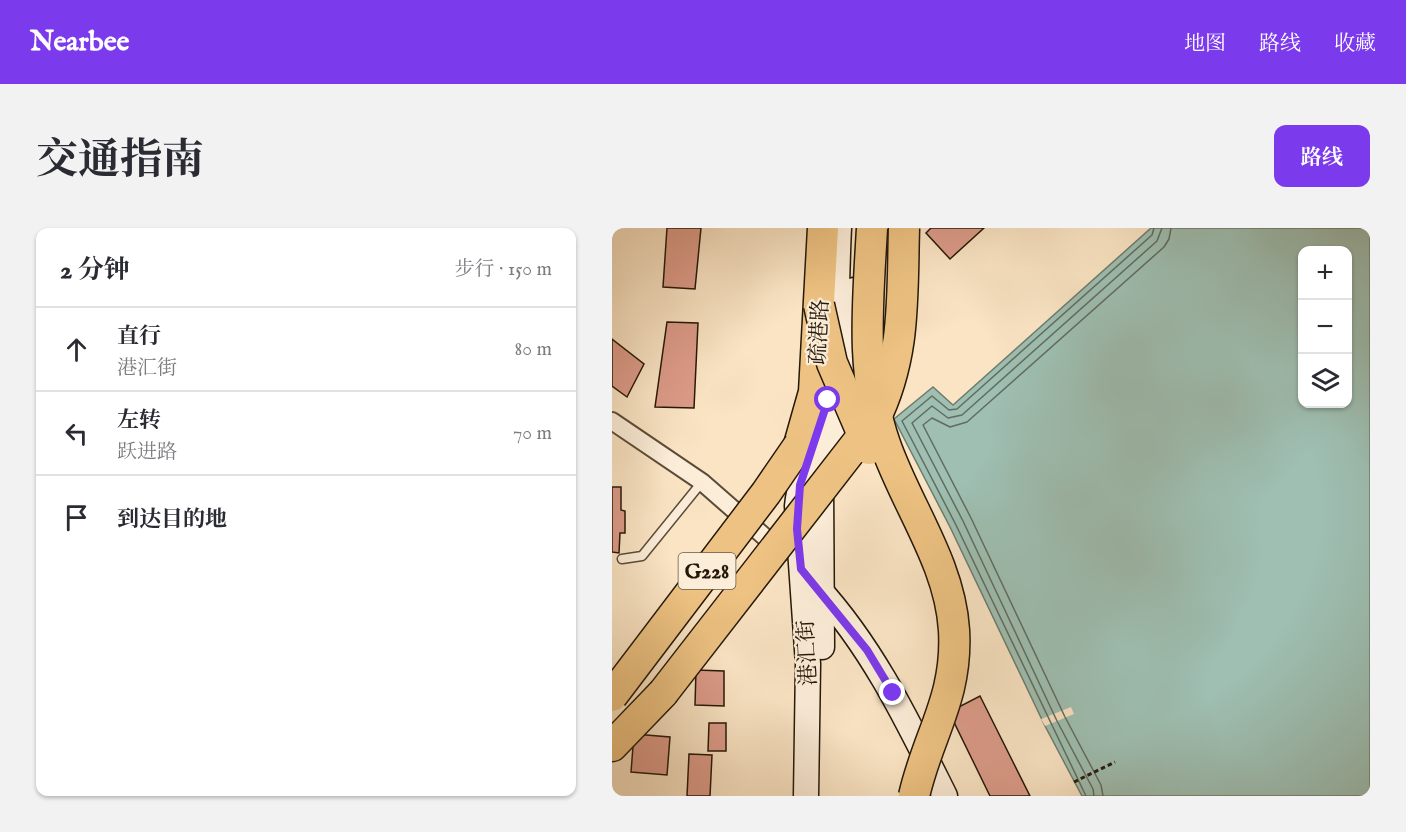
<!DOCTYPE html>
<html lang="zh">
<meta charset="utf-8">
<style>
body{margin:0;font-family:"IM FELL English","Noto Serif SC",serif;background:#f2f2f3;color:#2b2b33}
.controls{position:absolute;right:18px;top:18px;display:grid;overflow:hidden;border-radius:12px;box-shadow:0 2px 4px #0004}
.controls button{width:54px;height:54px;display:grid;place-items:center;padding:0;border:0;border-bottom:2px solid #e1e1e2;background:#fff;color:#2b2b33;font:30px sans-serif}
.stop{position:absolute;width:18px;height:18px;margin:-14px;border:4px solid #7c3aed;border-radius:50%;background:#fff}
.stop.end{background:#7c3aed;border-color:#fff;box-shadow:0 2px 6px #0008}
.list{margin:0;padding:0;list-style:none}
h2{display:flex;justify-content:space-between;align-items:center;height:78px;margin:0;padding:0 24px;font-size:26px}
h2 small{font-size:20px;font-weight:400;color:#7c7c81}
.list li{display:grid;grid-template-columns:39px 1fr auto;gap:18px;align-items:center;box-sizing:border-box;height:84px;padding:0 24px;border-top:2px solid #e1e1e2}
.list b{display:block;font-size:22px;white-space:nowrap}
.list p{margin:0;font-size:20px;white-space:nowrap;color:#7c7c81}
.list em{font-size:20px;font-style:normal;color:#7c7c81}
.icon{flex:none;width:33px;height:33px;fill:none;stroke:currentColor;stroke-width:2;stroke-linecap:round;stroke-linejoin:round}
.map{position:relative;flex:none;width:758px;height:568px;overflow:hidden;border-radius:12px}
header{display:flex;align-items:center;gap:36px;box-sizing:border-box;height:84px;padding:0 30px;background:#7c3aed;color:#fff}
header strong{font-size:28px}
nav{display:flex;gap:33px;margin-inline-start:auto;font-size:21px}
.intro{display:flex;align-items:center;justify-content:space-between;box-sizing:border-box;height:144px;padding:0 36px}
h1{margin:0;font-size:42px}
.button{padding:15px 27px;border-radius:12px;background:#7c3aed;color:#fff;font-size:21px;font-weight:700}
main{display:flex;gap:36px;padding:0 36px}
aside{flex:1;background:#fff;border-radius:12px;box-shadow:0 2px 4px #0004}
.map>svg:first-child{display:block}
.water{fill:#9ebfb2;stroke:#6d7c6e;stroke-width:1.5;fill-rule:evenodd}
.pier{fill:#fae4c4}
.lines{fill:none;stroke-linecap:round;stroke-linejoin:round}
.shore{stroke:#616c5e;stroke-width:1.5}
.building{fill:#dc9b89;stroke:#241809;stroke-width:1.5}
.lane-casing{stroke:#5a4b38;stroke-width:11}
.street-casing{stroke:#5a4b38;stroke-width:20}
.secondary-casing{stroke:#241809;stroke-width:27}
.highway-casing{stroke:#241809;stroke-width:33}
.path{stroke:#241809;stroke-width:3;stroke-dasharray:4.5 3;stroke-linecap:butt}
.lane{stroke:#fcedd9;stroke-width:8}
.street{stroke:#fcedd9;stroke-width:16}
.secondary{stroke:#fcedd9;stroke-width:24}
.highway{stroke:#edc282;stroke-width:30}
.highway-bridge-casing{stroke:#241809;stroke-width:33;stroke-linecap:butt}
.highway-bridge{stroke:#edc282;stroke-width:30}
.route{stroke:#7c3aed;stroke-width:8}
.labels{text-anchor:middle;stroke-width:4.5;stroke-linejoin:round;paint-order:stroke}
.shield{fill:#fcedd9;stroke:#655847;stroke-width:1.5}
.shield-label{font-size:21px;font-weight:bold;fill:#241809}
.street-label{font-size:22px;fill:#241809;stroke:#fcedd9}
</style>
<header>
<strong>Nearbee</strong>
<nav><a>地图</a><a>路线</a><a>收藏</a></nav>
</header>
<div class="intro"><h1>交通指南</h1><a class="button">路线</a></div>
<main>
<aside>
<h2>2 分钟<small>步行 · 150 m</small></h2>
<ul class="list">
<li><svg class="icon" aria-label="ahead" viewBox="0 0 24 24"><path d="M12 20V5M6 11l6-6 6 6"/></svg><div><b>直行</b><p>港汇街</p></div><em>80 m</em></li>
<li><svg class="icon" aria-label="left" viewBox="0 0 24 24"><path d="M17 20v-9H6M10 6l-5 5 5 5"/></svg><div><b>左转</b><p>跃进路</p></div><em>70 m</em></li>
<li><svg class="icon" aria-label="arrive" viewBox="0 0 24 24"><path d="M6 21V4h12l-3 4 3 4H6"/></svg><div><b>到达目的地</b></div></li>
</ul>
</aside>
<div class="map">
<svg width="758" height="568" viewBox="0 0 758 568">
<rect width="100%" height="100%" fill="#fae4c4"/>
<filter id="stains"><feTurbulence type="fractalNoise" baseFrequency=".00333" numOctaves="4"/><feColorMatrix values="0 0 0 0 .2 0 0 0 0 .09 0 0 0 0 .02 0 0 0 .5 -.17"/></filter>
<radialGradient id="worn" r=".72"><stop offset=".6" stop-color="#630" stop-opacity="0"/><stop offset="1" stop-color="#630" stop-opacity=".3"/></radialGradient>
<!-- water -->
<path class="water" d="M539,0H758V568H470L433,498L338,299L282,191L321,159L341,177ZM690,22H736V176H690Z"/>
<!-- pier -->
<path class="pier" d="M459,479L462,486L433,498L429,491Z"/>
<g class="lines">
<!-- shore -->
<g class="shore">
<path d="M474,568L344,297L290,193L320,168L337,182L345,181L540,7L542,0"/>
<path d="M482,568L481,561L445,493L351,293L300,195L320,178L336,190L350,187L545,13L550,0"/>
<path d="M491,568L489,557L453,489L359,290L311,197L320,190L338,199L355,194L552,19L557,11L559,0"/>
</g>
</g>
<!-- building -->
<g class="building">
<path d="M55,0H89L83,61L51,59Z"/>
<path d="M319,0H372L338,31L314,5Z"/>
<path d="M55,94L86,95L82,180L43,179Z"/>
<path d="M0,111L32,136L15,169L0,158Z"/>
<path d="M0,259H9V282L13,283V305H8L7,325L0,324Z"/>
<path d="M84,442L112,443V478L83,477Z"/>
<path d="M368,468L418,568H378L337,484Z"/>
<path d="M97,495H114V523H96Z"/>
<path d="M22,506L58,509L55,547L19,544Z"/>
<path d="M77,526L100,527L98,568H75Z"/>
</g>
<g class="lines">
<defs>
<path id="lane" d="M10,331L30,328L90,254"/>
<path id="street" d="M0,193L90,254L170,324"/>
<g id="secondary">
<path d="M205,359C261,420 296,494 333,568"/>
<path d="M210,419L209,256L218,219L233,179L237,155L242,62"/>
<path d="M194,568L196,436L185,278C189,240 209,208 216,171C226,116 224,56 227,0"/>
</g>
<g id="highway">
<path d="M187,217L202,164L211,0"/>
<path d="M0,518L51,465"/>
</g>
</defs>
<!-- lane casing -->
<use href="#lane" class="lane-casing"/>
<!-- street casing -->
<use href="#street" class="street-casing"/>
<!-- secondary casing -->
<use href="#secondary" class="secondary-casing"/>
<!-- highway casing -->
<use href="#highway" class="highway-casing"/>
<!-- path -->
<path class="path" d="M462,554L503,534"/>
<!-- lane -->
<use href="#lane" class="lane"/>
<!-- street -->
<use href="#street" class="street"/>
<!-- secondary -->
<use href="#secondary" class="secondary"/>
<!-- highway -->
<use href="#highway" class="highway"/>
<defs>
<g id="highway-bridge">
<path d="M260,0C256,74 248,145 273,216C294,277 338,335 342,402C346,470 316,506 302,568"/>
<path d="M207,77L220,135L257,221"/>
<path d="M51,465L262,193C294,129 290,70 292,0"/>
<path d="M0,468L154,265L187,217"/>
</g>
</defs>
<!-- highway-bridge casing -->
<use href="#highway-bridge" class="highway-bridge-casing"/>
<!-- highway-bridge -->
<use href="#highway-bridge" class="highway-bridge"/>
</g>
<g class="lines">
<!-- route -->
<path class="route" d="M216,172L188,257L185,301L189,341L255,422L281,465"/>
</g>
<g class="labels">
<!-- shield labels -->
<rect class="shield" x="66.5" y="325" width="57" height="36" rx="4.5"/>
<g class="shield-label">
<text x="95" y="350">G228</text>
</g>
<!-- street labels -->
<g class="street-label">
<text transform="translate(206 104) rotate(-87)" y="8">疏港路</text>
<text transform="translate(194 425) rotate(-93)" y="8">港汇街</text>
</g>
</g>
<rect width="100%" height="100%" filter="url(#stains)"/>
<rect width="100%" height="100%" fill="url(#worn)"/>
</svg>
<div class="controls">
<button>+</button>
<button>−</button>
<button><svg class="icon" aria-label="layers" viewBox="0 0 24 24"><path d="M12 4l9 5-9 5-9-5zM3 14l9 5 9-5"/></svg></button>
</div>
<div class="stop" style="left:216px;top:172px"></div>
<div class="stop end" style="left:281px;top:465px"></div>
</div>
</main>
